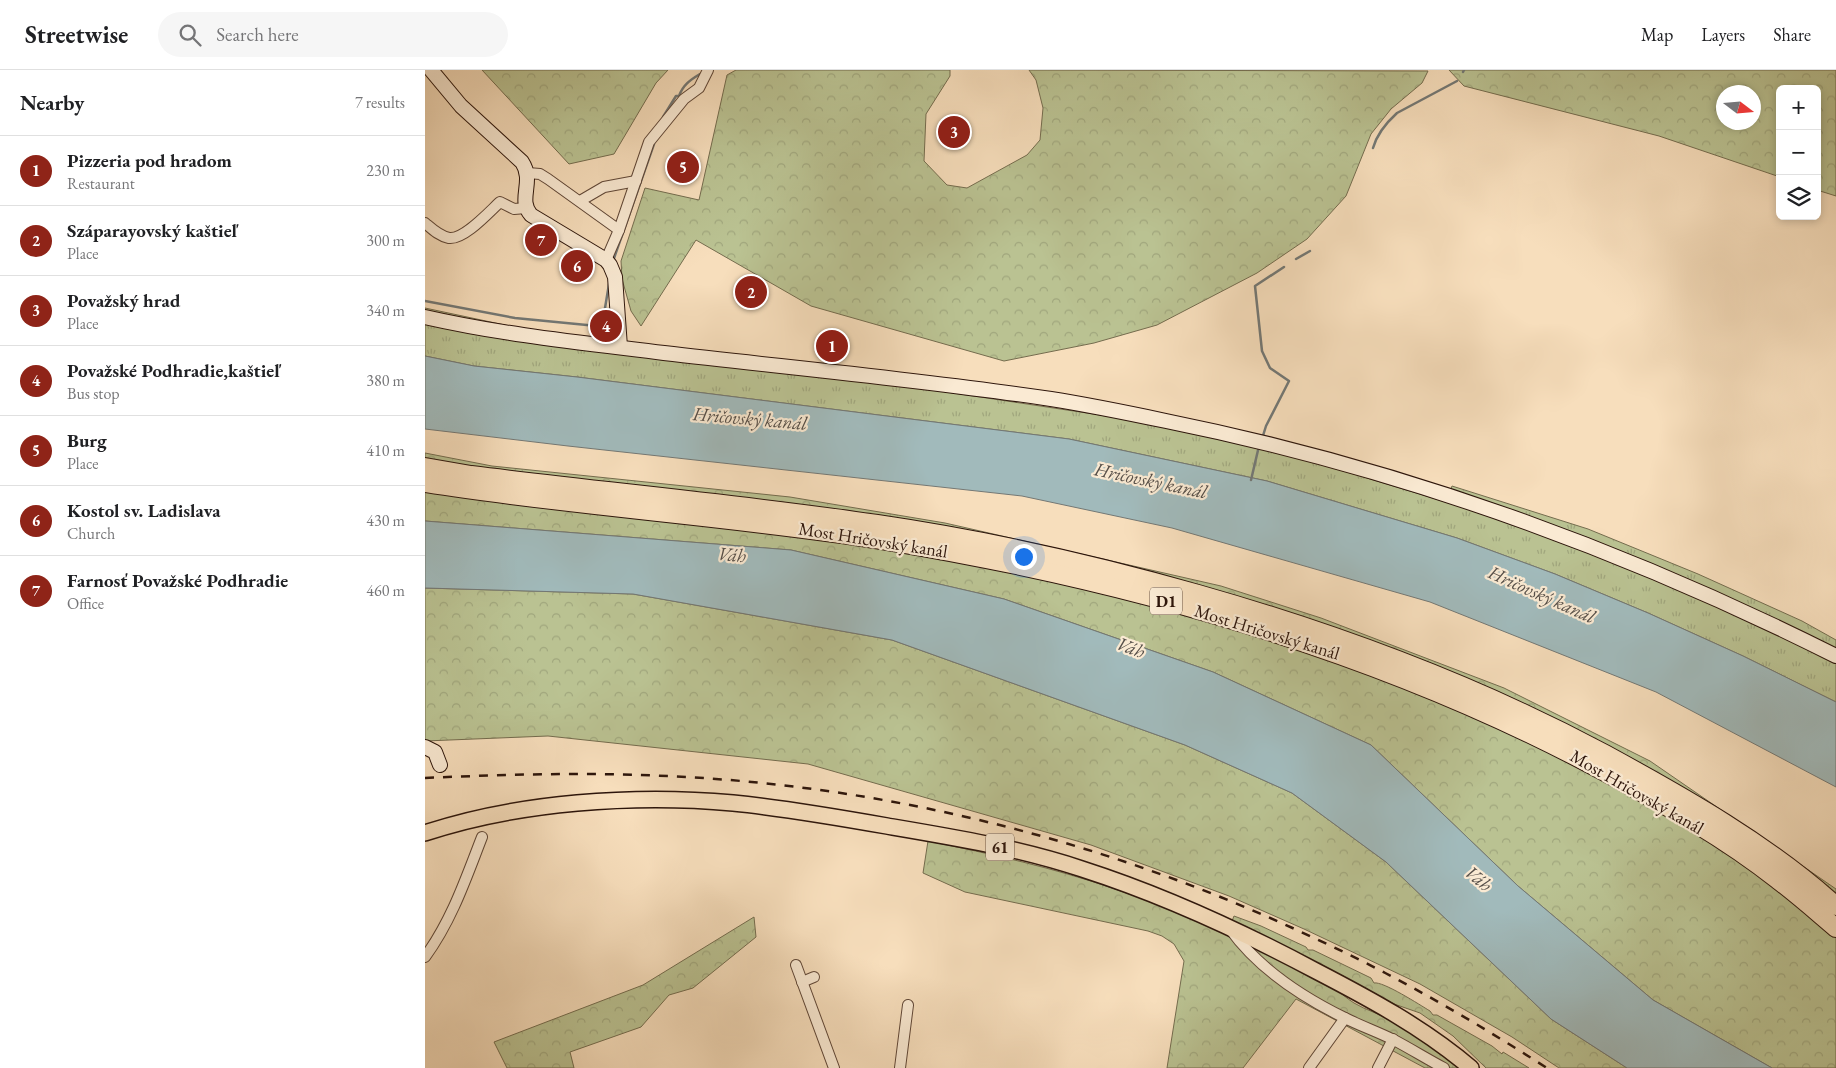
<!DOCTYPE html>
<meta charset="utf-8">
<style>
body{margin:0;font-family:"EB Garamond",serif;background:#f6f6f6;color:#202124}
.controls{position:absolute;right:15px;top:15px;display:grid;overflow:hidden;border-radius:8px;box-shadow:0 2px 8px #0003}
.controls button{width:45px;height:45px;display:grid;place-items:center;padding:0;border:0;border-bottom:1px solid #e0e0e0;background:#fff;color:#202124;font:25px sans-serif}
.compass{position:absolute;left:1291px;top:15px;width:45px;height:45px;border-radius:50%;background:#fff;box-shadow:0 2px 8px #0003;rotate:106deg}
.you{position:absolute;left:598px;top:486px;width:18px;height:18px;margin:-12px;border:4px solid #fff;border-radius:50%;background:#1a73e8;box-shadow:0 0 0 8px #1a73e833}
.badge{display:grid;place-items:center;width:32px;height:32px;border-radius:50%;background:#8f2418;color:#fff;font-size:16px;font-weight:700}
.pin{position:absolute;translate:-50% -50%;border:2px solid #fff;box-shadow:0 1px 5px #0006}
.list{margin:0;padding:0;list-style:none}
h2{display:flex;justify-content:space-between;align-items:center;height:65px;margin:0;padding:0 20px;font-size:21px}
h2 small{font-size:16px;font-weight:400;color:#757577}
.list li{display:grid;grid-template-columns:32px 1fr auto;gap:15px;align-items:center;box-sizing:border-box;height:70px;padding:0 20px;border-top:1px solid #e0e0e0}
.list b{display:block;font-size:19px;white-space:nowrap}
.list p{margin:0;font-size:16px;white-space:nowrap;color:#757577}
.list em{font-size:16px;font-style:normal;color:#757577}
.icon{flex:none;width:28px;height:28px;fill:none;stroke:currentColor;stroke-width:2;stroke-linecap:round;stroke-linejoin:round}
.map{position:relative;flex:none;width:1411px;height:998px;overflow:hidden}
header{display:flex;align-items:center;gap:30px;box-sizing:border-box;height:70px;padding:0 25px;background:#fff;border-bottom:1px solid #e0e0e0}
header strong{font-size:24px}
nav{display:flex;gap:28px;margin-inline-start:auto;font-size:18px}
.search{width:350px;height:45px;background:#f6f6f6;display:flex;align-items:center;gap:12px;box-sizing:border-box;padding:0 18px;border-radius:28px;color:#757577;font-size:19px}
main{display:flex}
aside{flex:1;background:#fff}
.map>svg:first-child{display:block}
.grass{fill:url(#grass-tufts);stroke:#746c4e}
.forest{fill:url(#forest-crowns);stroke:#746c4e;fill-rule:evenodd}
.water{fill:#a1babb;stroke:#737875}
.lines{fill:none;stroke-linecap:round;stroke-linejoin:round}
.stream{stroke:#737875;stroke-width:2.5}
.street-casing{stroke:#604737;stroke-width:12}
.secondary-casing{stroke:#2d150b;stroke-width:16}
.primary-casing{stroke:#2d150b;stroke-width:18}
.highway-casing{stroke:#2d150b;stroke-width:20}
.street{stroke:#faead3;stroke-width:10}
.secondary{stroke:#faead3;stroke-width:14}
.primary{stroke:#f7debc;stroke-width:15}
.highway{stroke:#f7debc;stroke-width:18}
.rail{stroke:#2d150b;stroke-width:2.5;stroke-dasharray:9 9;stroke-linecap:butt}
.labels{text-anchor:middle;stroke-width:4.5;stroke-linejoin:round;paint-order:stroke}
.shield{fill:#faead3;stroke:#6a5547;stroke-width:1}
.shield-label{font-size:16px;font-weight:bold;fill:#2d150b}
.street-label{font-size:18px;fill:#2d150b;stroke:#faead3}
.water-label{font-size:19px;font-style:italic;fill:#564f49;stroke:#faead3}
</style>
<header>
<strong>Streetwise</strong>
<div class="search"><svg class="icon" aria-label="search" viewBox="0 0 24 24"><circle cx="10" cy="10" r="6"/><path d="M15 15l6 6"/></svg>Search here</div>
<nav><a>Map</a><a>Layers</a><a>Share</a></nav>
</header>
<main>
<aside>
<h2>Nearby<small>7 results</small></h2>
<ul class="list">
<li><span class="badge">1</span><div><b>Pizzeria pod hradom</b><p>Restaurant</p></div><em>230 m</em></li>
<li><span class="badge">2</span><div><b>Száparayovský kaštieľ</b><p>Place</p></div><em>300 m</em></li>
<li><span class="badge">3</span><div><b>Považský hrad</b><p>Place</p></div><em>340 m</em></li>
<li><span class="badge">4</span><div><b>Považské Podhradie,kaštieľ</b><p>Bus stop</p></div><em>380 m</em></li>
<li><span class="badge">5</span><div><b>Burg</b><p>Place</p></div><em>410 m</em></li>
<li><span class="badge">6</span><div><b>Kostol sv. Ladislava</b><p>Church</p></div><em>430 m</em></li>
<li><span class="badge">7</span><div><b>Farnosť Považské Podhradie</b><p>Office</p></div><em>460 m</em></li>
</ul>
</aside>
<div class="map">
<svg width="1411" height="998" viewBox="0 0 1411 998">
<defs>
<pattern id="grass-tufts" width="24" height="20" patternUnits="userSpaceOnUse" patternTransform="scale(1.25)"><rect width="24" height="20" fill="#bac292"/><path d="M3 7l-1-3M5 7V3M7 7l1-3M15 17l-1-3M17 17v-4M19 17l1-3" fill="none" stroke="#a0a67d"/></pattern>
<pattern id="forest-crowns" width="20" height="18" patternUnits="userSpaceOnUse" patternTransform="scale(1.25)"><rect width="20" height="18" fill="#bac292"/><path d="M2 6a3 3 0 1 1 6 0M12 15a3 3 0 1 1 6 0" fill="none" stroke="#a0a67d"/></pattern>
</defs>
<rect width="100%" height="100%" fill="#f7debc"/>
<filter id="stains"><feTurbulence type="fractalNoise" baseFrequency=".004" numOctaves="4"/><feColorMatrix values="0 0 0 0 .2 0 0 0 0 .09 0 0 0 0 .02 0 0 0 .5 -.17"/></filter>
<radialGradient id="worn" r=".72"><stop offset=".6" stop-color="#630" stop-opacity="0"/><stop offset="1" stop-color="#630" stop-opacity=".3"/></radialGradient>
<!-- grass -->
<path class="grass" d="M0,238L89,257L715,351L853,381L1021,432L1027,416L1163,459L1273,504L1377,551L1411,570V632L1318,586L1223,543L1130,504L1032,468L842,411L644,369L152,307L49,296L0,286Z"/>
<!-- forest -->
<g class="forest">
<path d="M57,0H243L231,13L189,84L144,94Z"/>
<path d="M311,0H525V6L501,44L499,91L522,115L542,118L602,85L615,70L618,38L611,10L604,0L1003,1L997,13L966,39L946,64L921,126L882,169L832,203L732,255L669,273L579,291L386,236L271,170L216,256L206,241L197,209L196,191L220,118L274,130L302,5Z"/>
<path d="M1024,0H1411V126L1392,120V19H1355V107L1234,66L1039,16ZM1298,22H1328V52H1298Z"/>
<path d="M0,383L67,396L365,427L520,453L796,516L896,548L1079,618L1225,691L1411,819V998H1347L1228,930L1093,816L946,675L788,602L579,529L366,480L0,451Z"/>
<path d="M0,518L208,524L467,570L760,675L867,723L961,792L1126,949L1202,998H1134L1087,967L995,914L879,859L804,826L666,775L383,694L123,666L0,671Z"/>
<path d="M503,771C567,784 629,798 690,819C765,844 839,878 907,917C915,922 921,928 929,933C941,940 954,944 967,950C989,960 1015,982 1034,998H1000L871,929L818,998H742L759,891L749,874L737,866L723,861L540,822L498,803Z"/>
<path d="M809,846L836,856L881,877L883,880H888L946,908L949,913C958,911 995,935 1005,941L1008,945H1012L1067,976L1077,984L1078,982L1104,998H1061L1028,966L995,943L969,934L854,873L807,851Z"/>
<path d="M329,847L331,867L268,918L244,925L216,957L145,982L149,998H82L69,972L218,915Z"/>
</g>
<!-- water -->
<g class="water">
<path d="M0,286L49,296L152,307L644,369L842,411L1032,468L1130,504L1223,543L1318,586L1411,632V717L1231,622L1005,532L747,458L597,426L143,376L0,359Z"/>
<path d="M0,451L366,480L579,529L788,602L946,675L1093,816L1228,930L1347,998H1202L1126,949L961,792L867,723L760,675L467,570L208,524L0,518Z"/>
</g>
<g class="lines">
<!-- stream -->
<g class="stream">
<path d="M1038,2L1039,0"/>
<path d="M238,47L251,26H254C258,15 265,10 275,4"/>
<path d="M948,78C952,64 961,53 972,43L1032,11"/>
<path d="M871,189L885,181"/>
<path d="M188,191L229,74"/>
<path d="M0,231L90,248L172,256L178,250L184,214"/>
<path d="M837,369L841,356L864,311L845,298L837,281L830,216L859,197"/>
<path d="M826,410L834,376"/>
</g>
<defs>
<g id="street">
<path d="M103,103L115,104L123,109L194,160"/>
<path d="M155,131L179,117L211,111"/>
<path d="M0,153C7,159 14,166 24,168C39,170 64,142 75,132L89,139L101,138"/>
<path d="M181,190L194,160L224,72L259,29L274,18L283,0"/>
<path d="M805,859C833,898 877,927 920,948C936,956 953,962 969,970C986,979 1002,989 1019,998"/>
<path d="M0,887C27,850 41,808 57,767"/>
<path d="M371,895L409,998"/>
<path d="M377,912L389,907"/>
<path d="M475,998L483,935"/>
<path d="M884,998L920,948"/>
<path d="M953,998L968,969"/>
</g>
<g id="secondary">
<path d="M6,0L36,36L97,92C110,112 92,129 106,145L181,190L185,195L190,207L195,277"/>
<path d="M0,247C79,265 159,273 239,283C368,298 498,310 626,329C664,335 703,343 741,351C974,398 1198,479 1411,586"/>
<path d="M0,677L10,682L15,695"/>
</g>
<path id="primary" d="M0,763C93,732 210,724 308,733C359,738 411,747 462,756C527,767 594,778 657,799C738,825 816,861 891,901C945,929 999,958 1046,998"/>
<g id="highway">
<path d="M0,397L46,405C181,422 317,434 452,454C561,470 668,494 773,524C914,564 1051,615 1180,684C1259,727 1344,775 1411,836"/>
<path d="M0,413C152,437 305,446 457,470C707,511 956,581 1180,702C1239,734 1300,768 1353,810C1373,825 1392,842 1411,858"/>
</g>
</defs>
<!-- street casing -->
<use href="#street" class="street-casing"/>
<!-- secondary casing -->
<use href="#secondary" class="secondary-casing"/>
<!-- primary casing -->
<use href="#primary" class="primary-casing"/>
<!-- highway casing -->
<use href="#highway" class="highway-casing"/>
<!-- street -->
<use href="#street" class="street"/>
<!-- secondary -->
<use href="#secondary" class="secondary"/>
<!-- primary -->
<use href="#primary" class="primary"/>
<!-- highway -->
<use href="#highway" class="highway"/>
<!-- rail -->
<path class="rail" d="M0,708C87,704 174,702 261,707C478,719 693,775 889,868C970,905 1047,950 1122,998"/>
</g>
<g class="labels">
<!-- shield labels -->
<g class="shield">
<rect x="725" y="517.5" width="32" height="27" rx="4"/>
<rect x="561" y="763.5" width="28" height="27" rx="4"/>
</g>
<g class="shield-label">
<text x="741" y="537">D1</text>
<text x="575" y="783">61</text>
</g>
<!-- street labels -->
<g class="street-label">
<text transform="translate(448 470) rotate(9)" y="6">Most Hričovský kanál</text>
<text transform="translate(842 562) rotate(17)" y="6">Most Hričovský kanál</text>
<text transform="translate(1212 722) rotate(30)" y="6">Most Hričovský kanál</text>
</g>
<!-- water labels -->
<g class="water-label">
<text transform="translate(325 348) rotate(5)" y="7">Hričovský kanál</text>
<text transform="translate(726 410) rotate(12)" y="7">Hričovský kanál</text>
<text transform="translate(307 484) rotate(5)" y="7">Váh</text>
<text transform="translate(1117 524) rotate(24)" y="7">Hričovský kanál</text>
<text transform="translate(706 577) rotate(21)" y="7">Váh</text>
<text transform="translate(1054 808) rotate(40)" y="7">Váh</text>
</g>
</g>
<rect width="100%" height="100%" filter="url(#stains)"/>
<rect width="100%" height="100%" fill="url(#worn)"/>
</svg>
<div class="controls">
<button>+</button>
<button>−</button>
<button><svg class="icon" aria-label="layers" viewBox="0 0 24 24"><path d="M12 4l9 5-9 5-9-5zM3 14l9 5 9-5"/></svg></button>
</div>
<svg class="compass" viewBox="-18 -18 36 36"><path d="M0-13l5 13h-10z" fill="#e53935"/><path d="M0 13l5-13h-10z" fill="#757577"/></svg>
<div class="you"></div>
<div class="pin badge" style="left:407px;top:276px">1</div>
<div class="pin badge" style="left:326px;top:222px">2</div>
<div class="pin badge" style="left:529px;top:62px">3</div>
<div class="pin badge" style="left:181px;top:256px">4</div>
<div class="pin badge" style="left:258px;top:97px">5</div>
<div class="pin badge" style="left:152px;top:196px">6</div>
<div class="pin badge" style="left:116px;top:170px">7</div>
</div>
</main>
